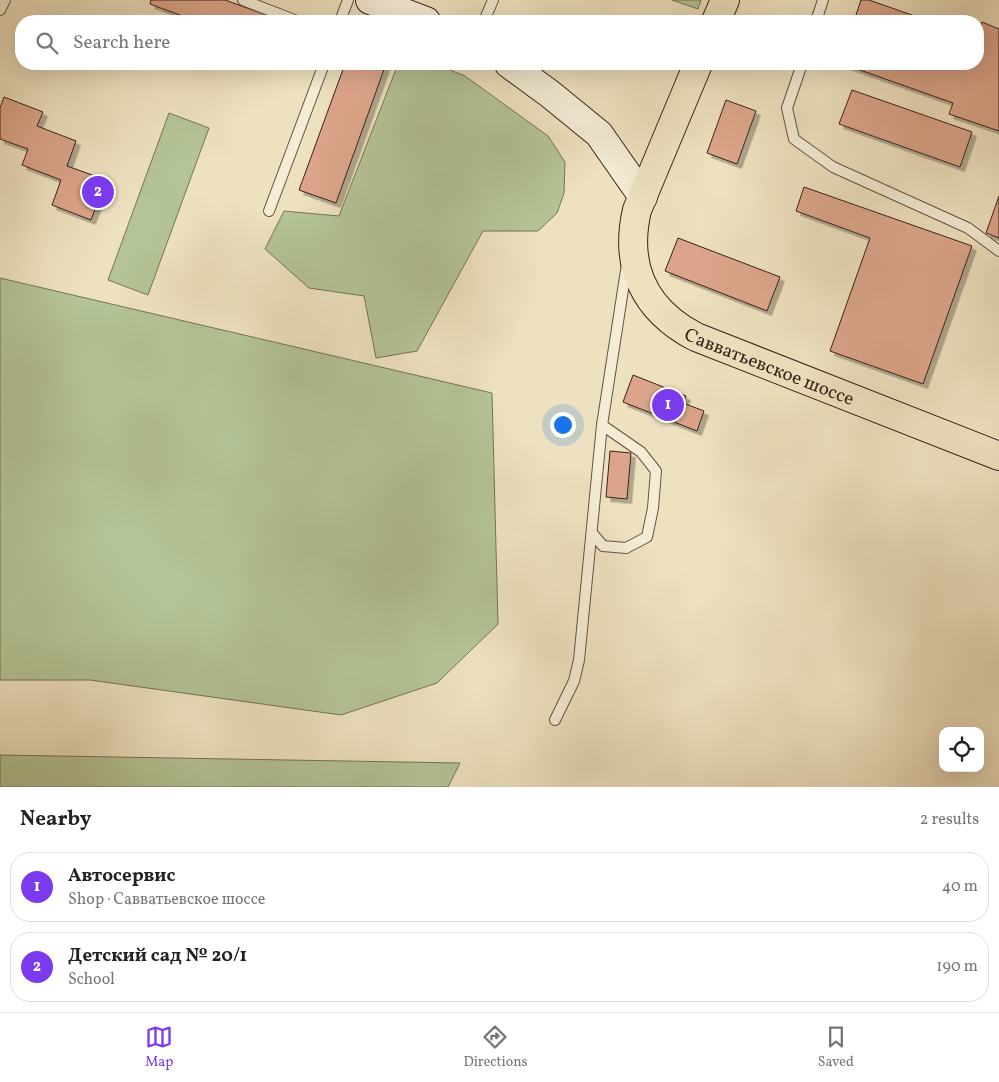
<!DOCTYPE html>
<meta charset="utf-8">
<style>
body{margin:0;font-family:Vollkorn,serif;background:#f6f6f6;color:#222}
.controls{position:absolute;right:15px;bottom:15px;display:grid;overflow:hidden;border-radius:10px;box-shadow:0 5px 20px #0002}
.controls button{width:45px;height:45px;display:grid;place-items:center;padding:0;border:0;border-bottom:1px solid #e0e0e0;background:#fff;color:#222;font:25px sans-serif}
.you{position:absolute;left:562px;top:424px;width:18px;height:18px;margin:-12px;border:4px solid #fff;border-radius:50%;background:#1a73e8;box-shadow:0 0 0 8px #1a73e833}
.badge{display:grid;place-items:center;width:32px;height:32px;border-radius:50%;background:#7c3aed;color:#fff;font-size:16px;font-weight:700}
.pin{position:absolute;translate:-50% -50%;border:2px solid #fff;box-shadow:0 1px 5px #0006}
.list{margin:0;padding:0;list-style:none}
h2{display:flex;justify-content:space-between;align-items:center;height:65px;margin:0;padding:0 20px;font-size:21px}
h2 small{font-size:16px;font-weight:400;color:#767676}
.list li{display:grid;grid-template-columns:32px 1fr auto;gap:15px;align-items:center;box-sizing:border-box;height:70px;margin:0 10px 10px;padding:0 10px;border:1px solid #e0e0e0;border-radius:20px}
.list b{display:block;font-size:19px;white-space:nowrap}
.list p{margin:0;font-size:16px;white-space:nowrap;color:#767676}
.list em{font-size:16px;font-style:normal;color:#767676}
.icon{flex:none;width:28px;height:28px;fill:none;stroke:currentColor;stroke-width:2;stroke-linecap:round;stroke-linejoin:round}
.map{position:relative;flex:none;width:999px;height:787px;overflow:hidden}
.search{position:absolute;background:#fff;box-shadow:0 5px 20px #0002;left:15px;right:15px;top:15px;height:55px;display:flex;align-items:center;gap:12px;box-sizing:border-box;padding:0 18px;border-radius:20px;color:#767676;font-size:19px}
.sheet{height:225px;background:#fff}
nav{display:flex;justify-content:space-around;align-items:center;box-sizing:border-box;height:70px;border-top:1px solid #e0e0e0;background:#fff;font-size:14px;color:#767676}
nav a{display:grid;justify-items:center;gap:2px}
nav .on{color:#7c3aed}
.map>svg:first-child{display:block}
.green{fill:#b4c496;stroke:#767358}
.building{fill:#dca58b;stroke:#37221a;filter:url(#shadow)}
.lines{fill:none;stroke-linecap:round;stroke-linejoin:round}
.lane-casing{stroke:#655243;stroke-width:12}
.secondary-casing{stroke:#37221a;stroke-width:30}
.primary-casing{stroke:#37221a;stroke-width:30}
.lane{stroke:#f4ecd5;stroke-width:10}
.secondary{stroke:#f4ecd5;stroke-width:28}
.primary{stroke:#eee1bf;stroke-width:28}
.labels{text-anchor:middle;stroke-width:4.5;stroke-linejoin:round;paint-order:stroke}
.street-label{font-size:19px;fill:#37221a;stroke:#f4ecd5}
</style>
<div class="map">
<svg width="999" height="787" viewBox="0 0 999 787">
<defs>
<filter id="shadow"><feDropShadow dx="4.5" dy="4.5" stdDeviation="0" flood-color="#0004"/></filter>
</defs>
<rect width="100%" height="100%" fill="#eee1bf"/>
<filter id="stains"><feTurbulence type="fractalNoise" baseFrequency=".004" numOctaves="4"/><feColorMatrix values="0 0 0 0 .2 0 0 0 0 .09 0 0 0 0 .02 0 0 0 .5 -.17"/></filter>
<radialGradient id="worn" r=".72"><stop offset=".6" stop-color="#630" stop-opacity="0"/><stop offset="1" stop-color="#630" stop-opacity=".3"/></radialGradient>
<!-- green -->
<g class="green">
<path d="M672,0H701L698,9Z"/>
<path d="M398,64H435L465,76L548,136L565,162L564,193L557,213L538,231H483L417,351L376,358L364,296L309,288L265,249L284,211L339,216Z"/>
<path d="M169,113L209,128L148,295L108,280Z"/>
<path d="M0,278L492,393L498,624L437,683L341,715L90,680H0Z"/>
<path d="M0,755L460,763L448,787H0Z"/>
</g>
<!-- building -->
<g class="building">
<path d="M151,0H225L283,21H196L150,4Z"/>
<path d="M861,0H869L929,21H854Z"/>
<path d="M982,22L999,29V131L949,114L953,103L843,64H978V33Z"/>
<path d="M345,64H386L336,203L299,190Z"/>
<path d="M852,90L972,132L960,167L839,124Z"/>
<path d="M4,97L43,112L37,126L76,141L67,166L106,180L91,220L52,205L61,180L22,165L28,149L0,139V108Z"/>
<path d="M726,100L756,111L737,164L707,153Z"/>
<path d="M804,187L972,246L923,384L830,351L870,238L796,211Z"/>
<path d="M999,196V238L986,233Z"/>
<path d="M678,238L780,277L767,311L665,271Z"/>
<path d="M633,375L686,396L683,403L704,411L697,431L623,402Z"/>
<path d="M610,451L631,453L627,499L606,497Z"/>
</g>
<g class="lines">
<defs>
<g id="lane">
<path d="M243,0L297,21"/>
<path d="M0,10L5,0"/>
<path d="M340,21L348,0"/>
<path d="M484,21L493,0"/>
<path d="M816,21L823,0"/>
<path d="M802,64L787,108L794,139L833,167L968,228L999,251"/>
<path d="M269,211L324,64"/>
<path d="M592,533L603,546L626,548L647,537L653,508L656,471L641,452L602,425"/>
<path d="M555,720L574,681L579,660L602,425L627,264"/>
</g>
<g id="secondary">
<path d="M370,0L426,21"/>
<path d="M509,64L550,94L599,134L643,197"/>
</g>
<g id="primary">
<path d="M716,21L725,0"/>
<path id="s1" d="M698,64L637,210C624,266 644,310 696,337L999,456"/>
</g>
</defs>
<!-- lane casing -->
<use href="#lane" class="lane-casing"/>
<!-- secondary casing -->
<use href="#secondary" class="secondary-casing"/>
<!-- primary casing -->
<use href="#primary" class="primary-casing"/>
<!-- lane -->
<use href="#lane" class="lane"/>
<!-- secondary -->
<use href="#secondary" class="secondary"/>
<!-- primary -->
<use href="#primary" class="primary"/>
</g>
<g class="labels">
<!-- street labels -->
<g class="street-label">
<text dy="7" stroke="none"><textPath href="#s1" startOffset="390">Савватьевское шоссе</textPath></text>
</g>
</g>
<rect width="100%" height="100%" filter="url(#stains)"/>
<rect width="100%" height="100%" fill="url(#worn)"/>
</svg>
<div class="controls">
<button><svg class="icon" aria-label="locate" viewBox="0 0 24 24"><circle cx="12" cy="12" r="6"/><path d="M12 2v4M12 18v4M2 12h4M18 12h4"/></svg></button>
</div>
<div class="you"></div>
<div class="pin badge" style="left:668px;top:405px">1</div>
<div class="pin badge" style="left:98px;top:192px">2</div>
<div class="search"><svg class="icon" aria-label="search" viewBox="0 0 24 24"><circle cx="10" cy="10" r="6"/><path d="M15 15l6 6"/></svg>Search here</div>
</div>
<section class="sheet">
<h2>Nearby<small>2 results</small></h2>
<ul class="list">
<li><span class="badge">1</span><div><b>Автосервис</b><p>Shop · Савватьевское шоссе</p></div><em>40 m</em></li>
<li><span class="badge">2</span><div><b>Детский сад № 20/1</b><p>School</p></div><em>190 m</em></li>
</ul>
</section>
<nav>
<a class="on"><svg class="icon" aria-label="map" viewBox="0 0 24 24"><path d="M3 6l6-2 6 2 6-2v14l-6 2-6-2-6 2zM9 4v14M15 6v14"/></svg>Map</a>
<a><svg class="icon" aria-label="directions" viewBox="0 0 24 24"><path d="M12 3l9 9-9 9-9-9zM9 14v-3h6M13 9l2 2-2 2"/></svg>Directions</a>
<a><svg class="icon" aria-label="saved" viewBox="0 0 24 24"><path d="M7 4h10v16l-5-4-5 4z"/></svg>Saved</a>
</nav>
